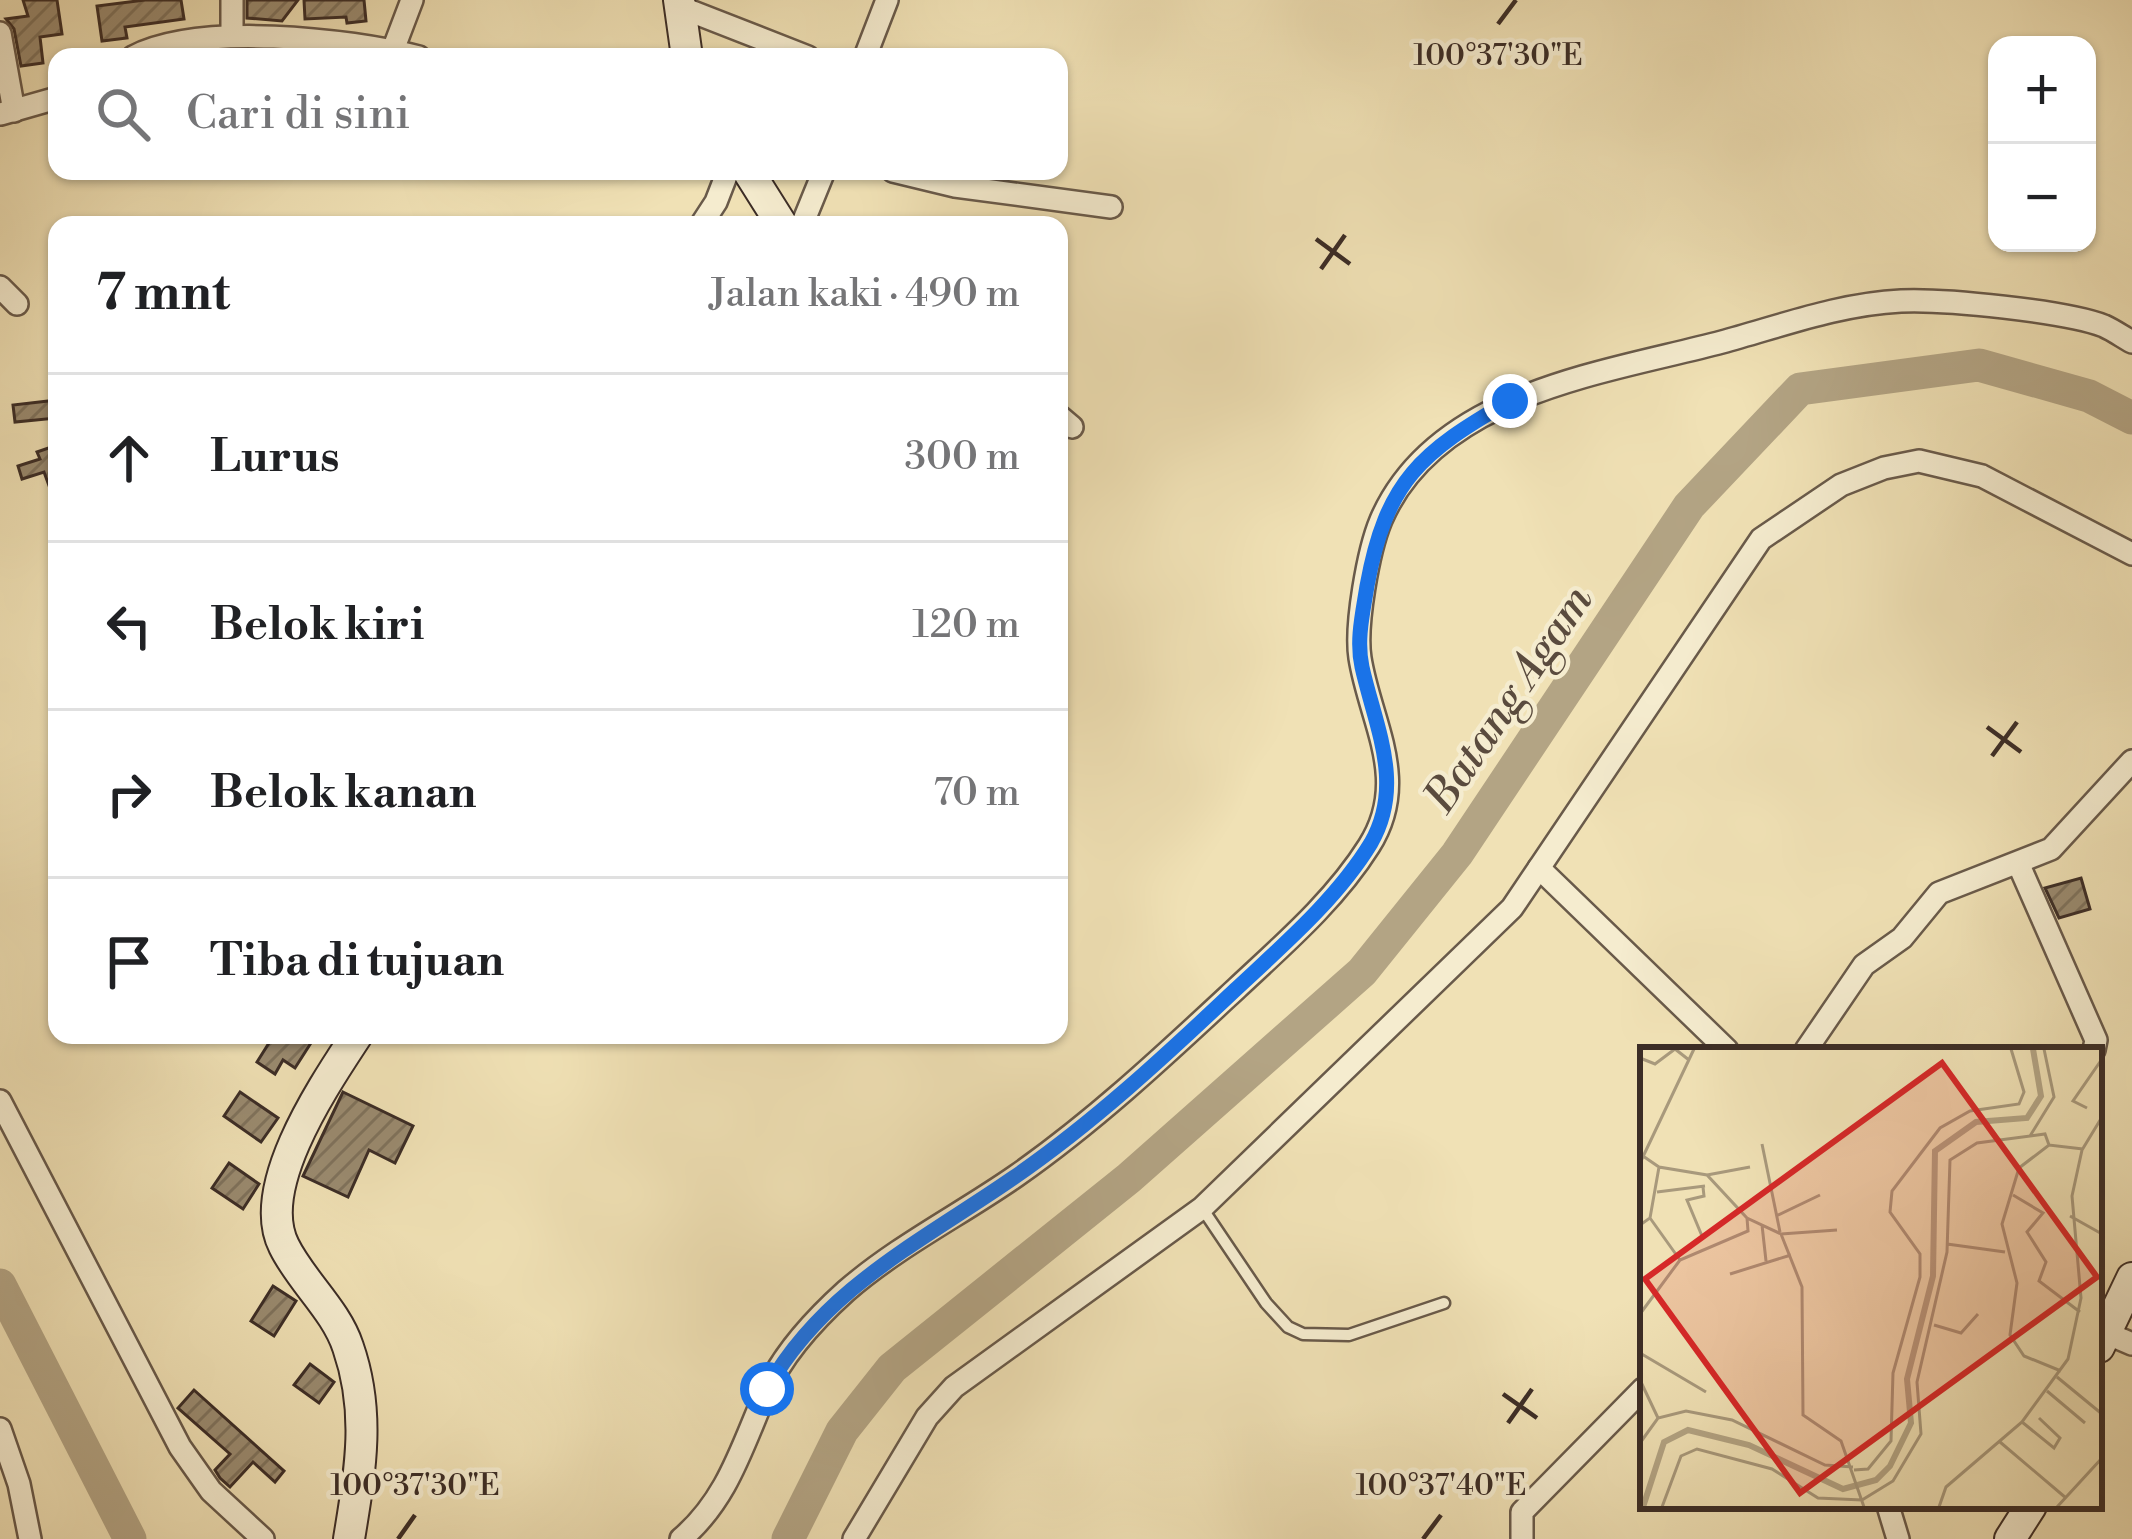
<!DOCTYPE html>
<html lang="id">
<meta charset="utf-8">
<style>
body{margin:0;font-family:"Libre Bodoni",serif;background:#f2f2f2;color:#202124}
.controls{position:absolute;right:36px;top:36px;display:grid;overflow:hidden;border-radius:24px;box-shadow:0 3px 9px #0004}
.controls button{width:108px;height:108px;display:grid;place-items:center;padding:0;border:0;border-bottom:3px solid #e0e0e0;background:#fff;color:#202124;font:60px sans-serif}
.stop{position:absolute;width:36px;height:36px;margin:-27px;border:9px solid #1a73e8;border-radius:50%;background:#fff}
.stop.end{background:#1a73e8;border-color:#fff;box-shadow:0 3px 12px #0008}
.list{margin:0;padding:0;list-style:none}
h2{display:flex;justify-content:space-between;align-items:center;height:156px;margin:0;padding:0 48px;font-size:51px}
h2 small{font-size:39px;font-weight:400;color:#757577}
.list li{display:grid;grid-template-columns:78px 1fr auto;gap:36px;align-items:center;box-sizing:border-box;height:168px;padding:0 48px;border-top:3px solid #e0e0e0}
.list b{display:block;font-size:45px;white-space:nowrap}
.list em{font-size:39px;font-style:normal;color:#757577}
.icon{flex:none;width:66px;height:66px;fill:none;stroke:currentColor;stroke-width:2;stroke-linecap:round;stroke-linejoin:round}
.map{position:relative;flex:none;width:2132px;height:1539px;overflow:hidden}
.search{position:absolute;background:#fff;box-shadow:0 3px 9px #0004;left:48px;top:48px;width:1020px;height:132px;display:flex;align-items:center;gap:30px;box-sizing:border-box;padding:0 42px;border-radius:24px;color:#757577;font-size:45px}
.panel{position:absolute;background:#fff;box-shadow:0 3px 9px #0004;left:48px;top:216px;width:1020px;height:828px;border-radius:24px}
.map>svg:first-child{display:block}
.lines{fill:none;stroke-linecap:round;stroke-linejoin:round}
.river{stroke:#b3a484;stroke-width:33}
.building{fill:url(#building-hatch);stroke:#3c2d26;stroke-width:3}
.lane-casing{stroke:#695a4a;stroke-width:15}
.street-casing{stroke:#695a4a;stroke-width:26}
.secondary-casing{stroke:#3c2d26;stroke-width:34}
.lane{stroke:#f5eccf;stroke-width:10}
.street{stroke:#f5eccf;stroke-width:21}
.secondary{stroke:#f5eccf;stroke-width:30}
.route{stroke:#1a73e8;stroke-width:15}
.ticks{fill:none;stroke:#3c2d26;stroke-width:4.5}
.labels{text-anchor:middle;stroke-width:9;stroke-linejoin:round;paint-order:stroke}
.water-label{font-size:45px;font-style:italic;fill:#5a4b3e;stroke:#f5eccf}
.inset-river{fill:none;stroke:#b3a484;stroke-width:6}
.inset-road{fill:none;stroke:#a8997c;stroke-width:3}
.view{fill:#d62828;fill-opacity:0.15;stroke:#d62828;stroke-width:6}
.inset-edge{fill:none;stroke:#3c2d26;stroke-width:6}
.ticks-label{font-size:30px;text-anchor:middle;fill:#3c2d26;stroke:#f5eccf;stroke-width:9;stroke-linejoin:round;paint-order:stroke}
</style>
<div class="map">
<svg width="2132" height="1539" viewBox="0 0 2132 1539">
<defs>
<pattern id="building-hatch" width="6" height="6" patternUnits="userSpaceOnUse" patternTransform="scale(3)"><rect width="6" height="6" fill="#9a8b70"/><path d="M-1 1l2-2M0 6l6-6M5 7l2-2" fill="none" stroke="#7f725c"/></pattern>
</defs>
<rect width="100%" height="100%" fill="#f0e1b5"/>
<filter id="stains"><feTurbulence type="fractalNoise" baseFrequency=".00167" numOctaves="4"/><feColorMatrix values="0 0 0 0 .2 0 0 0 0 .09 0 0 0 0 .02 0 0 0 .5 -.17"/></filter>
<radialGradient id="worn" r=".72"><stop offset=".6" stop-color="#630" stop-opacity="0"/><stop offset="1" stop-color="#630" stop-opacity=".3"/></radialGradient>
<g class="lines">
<!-- river -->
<g class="river">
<path d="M0,1285L130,1539"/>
<path d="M788,1539L842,1431L892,1368L1129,1178L1362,972L1457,854L1689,506L1800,389L1979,365L2089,396L2132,418"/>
</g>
</g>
<!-- building -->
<g class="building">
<path d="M23,0H57L62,34L40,37L43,63L21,66L14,29L6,19L28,16Z"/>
<path d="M145,0H181L184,19L125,27L127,38L102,41L97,6Z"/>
<path d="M247,0H298L282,21L247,18Z"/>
<path d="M304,0H364L366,21L347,23L346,17L305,19Z"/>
<path d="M57,400V418L15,422L13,405Z"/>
<path d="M57,445V502H55L44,472L22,479L18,466L40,459L37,452Z"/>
<path d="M2081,878L2090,909L2059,918L2045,888Z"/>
<path d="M274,1035H316L295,1068L283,1060L275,1074L257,1062Z"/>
<path d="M240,1092L278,1118L261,1142L224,1116Z"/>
<path d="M343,1092L413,1126L395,1163L369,1150L348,1197L303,1176Z"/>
<path d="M229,1163L259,1184L243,1209L212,1188Z"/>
<path d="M273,1286L296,1301L274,1336L251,1321Z"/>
<path d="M310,1364L334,1382L319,1403L294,1385Z"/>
<path d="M194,1390L284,1471L275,1482L253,1462L230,1487L220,1478L215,1470L230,1454L178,1408Z"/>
</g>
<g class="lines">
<defs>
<path id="lane" d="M1202,1208L1266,1303L1288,1327L1303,1334L1349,1335L1444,1303"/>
<g id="street">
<path d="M232,0V34"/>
<path d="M680,7L808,57"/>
<path d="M0,33L14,111"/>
<path d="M393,50L412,0"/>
<path d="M133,57C200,22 347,39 419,57"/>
<path d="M865,57L887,0"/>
<path d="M1,114L57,98"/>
<path d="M893,171L955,186L1111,207"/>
<path d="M701,225L716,202L728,171"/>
<path d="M802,225L824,171"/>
<path d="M0,287L17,304"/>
<path d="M1059,416L1072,427"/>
<path d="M2018,863L2096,1040L2094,1050"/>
<path d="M1539,868L1727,1050"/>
<path d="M1806,1050L1864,965L1902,938L1939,893L2051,849L2132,761"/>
<path d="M0,1101L180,1447L211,1491L263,1539"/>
<path d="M2104,1332L2132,1344"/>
<path d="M0,1429L19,1484L30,1539"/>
<path d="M1888,1506L1898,1539"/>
<path d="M681,1539C728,1499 742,1446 766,1392C783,1353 815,1319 846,1291C898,1246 960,1215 1016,1176C1096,1120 1166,1054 1237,988C1284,944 1335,900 1369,846C1411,780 1370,722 1360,658C1355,626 1368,551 1381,520C1436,393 1605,373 1722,342C1781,326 1839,304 1901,301C1943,299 2066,311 2104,326C2113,330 2123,337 2132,342"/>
<path d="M854,1539L927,1417L954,1387L1202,1208L1512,908L1761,539L1841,485L1884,468L1919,461L1982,476L2132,554"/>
<path d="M1522,1539V1512L1643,1389"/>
</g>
<g id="secondary">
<path d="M679,0L687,57"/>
<path d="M748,171L782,225"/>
<path d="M2099,1347L2132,1278"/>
<path d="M349,1539C360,1472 371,1413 348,1347C336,1310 301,1281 284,1246C254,1187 325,1084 357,1035"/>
<path d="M2010,1539L2031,1506"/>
</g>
</defs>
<!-- lane casing -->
<use href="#lane" class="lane-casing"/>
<!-- street casing -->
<use href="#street" class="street-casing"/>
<!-- secondary casing -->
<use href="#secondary" class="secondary-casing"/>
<!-- lane -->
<use href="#lane" class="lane"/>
<!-- street -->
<use href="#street" class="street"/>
<!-- secondary -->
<use href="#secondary" class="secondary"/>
</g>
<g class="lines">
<!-- route -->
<path class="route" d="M767,1389C823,1289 922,1241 1013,1178C1093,1123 1164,1057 1235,990C1282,946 1337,899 1371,843C1405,784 1375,726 1362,667C1356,640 1363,612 1367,586C1386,481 1421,452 1510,401"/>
</g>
<!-- ticks -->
<path class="ticks" d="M1498,24L1516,0M1316,239L1350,264M1321,269L1345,235M1987,727L2021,752M1992,756L2017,722M1503,1394L1537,1418M1508,1423L1532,1389M398,1539L415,1515M1423,1539L1441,1515"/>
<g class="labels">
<!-- water labels -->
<g class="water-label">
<text transform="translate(1507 698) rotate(-56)" y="16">Batang Agam</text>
</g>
</g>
<!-- overview -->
<g transform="translate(1640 1047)">
<rect width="462" height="462" fill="#f0e1b5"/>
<path class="inset-river" d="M3,460L24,395L48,383L109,398L203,442L236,433L250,419L271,376L267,332L293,229L295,104L336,75L387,71L401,49L393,2"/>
<path class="inset-road" d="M0,11L15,17L35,2L49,13M447,61L433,54L462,12M390,89L414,50L404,2M122,97L140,185M0,107L19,120L67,128L107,171L141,187L162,240L163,368L201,394L224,460M0,116L54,2M67,128L110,120M17,145L65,139M373,148L403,166L387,185L406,215L399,234L440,265M136,169L180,148M430,169L462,187M10,171L40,213M0,178L10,171L19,120M122,178L126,214M141,187L197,183M62,189L47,153L64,149L63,140M307,197L365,205M90,227L151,208M0,267L40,213L108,184L107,171M294,278L321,286L338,267M0,306L66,345M421,324L384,309L370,288L377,236L362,177L379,121L409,98L443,102M417,330L462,367M0,333L18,371M407,344L445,376M382,375L414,401L420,391L399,371M360,395L426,451M0,396L18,371L46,364L92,373L185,418L213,420M214,423L228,422L251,394L253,326L280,230V207L250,165L252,144L300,81L330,64L379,57L384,45L371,2M22,460L41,409L57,402L132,422L178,451L222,453L253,434L281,387L277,335L307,205L310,113L337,96L405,87L409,98M299,460L306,440L382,375L428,312L441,251L432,149L442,103L462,70M417,460L462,411"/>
<path class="view" d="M302,16L457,230L160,446L5,232Z"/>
<rect width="462" height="462" class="inset-edge"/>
</g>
<g class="ticks-label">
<text x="1498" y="65">100°37'30"E</text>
<text x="415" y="1495">100°37'30"E</text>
<text x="1441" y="1495">100°37'40"E</text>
</g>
<rect width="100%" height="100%" filter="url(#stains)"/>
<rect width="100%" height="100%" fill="url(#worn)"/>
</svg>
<div class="controls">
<button>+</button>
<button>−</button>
</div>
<div class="stop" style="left:767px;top:1389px"></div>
<div class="stop end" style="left:1510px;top:401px"></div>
<div class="search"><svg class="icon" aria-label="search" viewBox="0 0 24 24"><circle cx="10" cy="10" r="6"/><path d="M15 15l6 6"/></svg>Cari di sini</div>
<section class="panel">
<h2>7 mnt<small>Jalan kaki · 490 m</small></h2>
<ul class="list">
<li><svg class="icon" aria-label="ahead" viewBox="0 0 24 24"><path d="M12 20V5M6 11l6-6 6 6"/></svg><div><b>Lurus</b></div><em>300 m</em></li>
<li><svg class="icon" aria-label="left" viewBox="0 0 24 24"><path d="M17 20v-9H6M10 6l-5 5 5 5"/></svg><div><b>Belok kiri</b></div><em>120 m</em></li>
<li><svg class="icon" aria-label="right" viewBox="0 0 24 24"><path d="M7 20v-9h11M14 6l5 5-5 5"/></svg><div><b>Belok kanan</b></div><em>70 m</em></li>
<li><svg class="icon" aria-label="arrive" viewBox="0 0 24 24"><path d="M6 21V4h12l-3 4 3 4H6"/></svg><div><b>Tiba di tujuan</b></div></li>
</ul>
</section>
</div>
